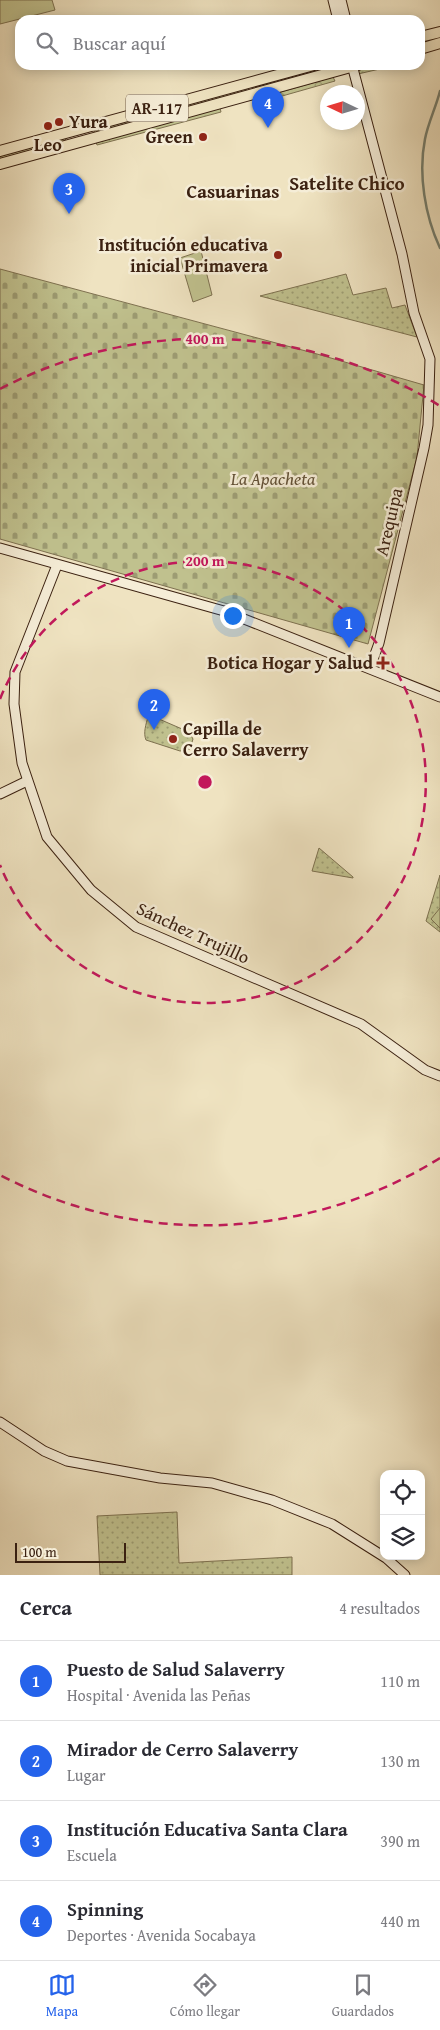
<!DOCTYPE html>
<html lang="es">
<meta charset="utf-8">
<style>
body{margin:0;font-family:"Gentium Book Plus",serif;background:#f7f7f7;color:#2b2b33}
.controls{position:absolute;right:15px;bottom:15px;display:grid;overflow:hidden;border-radius:10px;box-shadow:0 2px 12px #0003}
.controls button{width:45px;height:45px;display:grid;place-items:center;padding:0;border:0;border-bottom:1px solid #e1e1e2;background:#fff;color:#2b2b33;font:25px sans-serif}
.compass{position:absolute;left:320px;top:85px;width:45px;height:45px;border-radius:50%;background:#fff;box-shadow:0 2px 12px #0003;rotate:274deg}
.scale{position:absolute;left:15px;bottom:12px;width:111px;box-sizing:border-box;padding-left:5px;border:2px solid #3b2111;border-top:0;font-size:14px;line-height:18px;white-space:nowrap;color:#3b2111;-webkit-text-stroke:4px #f5edd7;paint-order:stroke}
.you{position:absolute;left:232px;top:615px;width:18px;height:18px;margin:-12px;border:4px solid #fff;border-radius:50%;background:#1a73e8;box-shadow:0 0 0 8px #1a73e833}
.badge{display:grid;place-items:center;width:32px;height:32px;border-radius:50%;background:#2563eb;color:#fff;font-size:16px;font-weight:700}
.pin{position:absolute;translate:-50% -41px;filter:drop-shadow(0 1px 2px #0008)}
.pin::after{content:'';position:absolute;top:26px;width:18px;height:15px;background:inherit;clip-path:polygon(0 0,100% 0,50% 100%)}
.list{margin:0;padding:0;list-style:none}
h2{display:flex;justify-content:space-between;align-items:center;height:65px;margin:0;padding:0 20px;font-size:21px}
h2 small{font-size:16px;font-weight:400;color:#7c7c81}
.list li{display:grid;grid-template-columns:32px 1fr auto;gap:15px;align-items:center;box-sizing:border-box;height:80px;padding:0 20px;border-top:1px solid #e1e1e2}
.list b{display:block;font-size:19px;white-space:nowrap}
.list p{margin:0;font-size:16px;white-space:nowrap;color:#7c7c81}
.list em{font-size:16px;font-style:normal;color:#7c7c81}
.icon{flex:none;width:28px;height:28px;fill:none;stroke:currentColor;stroke-width:2;stroke-linecap:round;stroke-linejoin:round}
.map{position:relative;flex:none;width:440px;height:1575px;overflow:hidden}
.search{position:absolute;background:#fff;box-shadow:0 2px 12px #0003;left:15px;right:15px;top:15px;height:55px;display:flex;align-items:center;gap:12px;box-sizing:border-box;padding:0 18px;border-radius:15px;color:#7c7c81;font-size:19px}
.sheet{height:385px;background:#fff}
nav{display:flex;justify-content:space-around;align-items:center;box-sizing:border-box;height:70px;border-top:1px solid #e1e1e2;background:#fff;font-size:14px;color:#7c7c81}
nav a{display:grid;justify-items:center;gap:2px}
nav .on{color:#2563eb}
.map>svg:first-child{display:block}
.green{fill:url(#green-dots);stroke:#7e7150}
.forest{fill:url(#forest-crowns);stroke:#7e7150}
.cemetery{fill:url(#cemetery-stones);stroke:#7e7150}
.pitch{fill:#c0c18e;stroke:#7e7150}
.lines{fill:none;stroke-linecap:round;stroke-linejoin:round}
.stream{stroke:#747f70;stroke-width:2.5}
.secondary-casing{stroke:#3b2111;stroke-width:11}
.primary-casing{stroke:#3b2111;stroke-width:12}
.secondary{stroke:#f5edd7;stroke-width:9}
.primary{stroke:#efe3c1;stroke-width:10}
.ring{fill:none;stroke:#c2185b;stroke-width:2.5;stroke-dasharray:9 6}
.poi-dot{fill:#8f2418;stroke:#f5edd7;stroke-width:2}
.labels{text-anchor:middle;stroke-width:5;stroke-linejoin:round;paint-order:stroke}
.shield{fill:#f5edd7;stroke:#735e4c;stroke-width:1}
.shield-label{font-size:16px;font-weight:bold;fill:#3b2111}
.poi-label{font-size:18px;font-weight:bold;fill:#3b2111;stroke:#f5edd7;text-anchor:end}
.park-label{font-size:18px;font-style:italic;fill:#635136;stroke:#f5edd7}
.street-label{font-size:18px;fill:#3b2111;stroke:#f5edd7}
.neighbourhood-label{font-size:19px;font-weight:bold;fill:#3b2111;stroke:#f5edd7}
.centre{fill:#c2185b;stroke:#f5edd7;stroke-width:2.5}
.ring-label{font-size:15px;text-anchor:middle;font-weight:bold;fill:#c2185b;stroke:#f5edd7;stroke-width:5;stroke-linejoin:round;paint-order:stroke}
</style>
<div class="map">
<svg width="440" height="1575" viewBox="0 0 440 1575">
<defs>
<pattern id="green-dots" width="8" height="8" patternUnits="userSpaceOnUse" patternTransform="scale(1.25)"><rect width="8" height="8" fill="#c0c18e"/><path d="M2 2h.1M6 6h.1" fill="none" stroke="#9d9c73" stroke-width="1.8" stroke-linecap="round"/></pattern>
<pattern id="forest-crowns" width="20" height="18" patternUnits="userSpaceOnUse" patternTransform="scale(1.25)"><rect width="20" height="18" fill="#c0c18e"/><path d="M2 6a3 3 0 1 1 6 0M12 15a3 3 0 1 1 6 0" fill="none" stroke="#9d9c73"/></pattern>
<pattern id="cemetery-stones" width="16" height="16" patternUnits="userSpaceOnUse" patternTransform="scale(1.25)"><rect width="16" height="16" fill="#c0c18e"/><path d="M2 7V4a2 2 0 0 1 4 0v3zM10 15v-3a2 2 0 0 1 4 0v3z" fill="#9d9c73"/></pattern>
</defs>
<rect width="100%" height="100%" fill="#efe3c1"/>
<filter id="stains"><feTurbulence type="fractalNoise" baseFrequency=".004" numOctaves="4"/><feColorMatrix values="0 0 0 0 .2 0 0 0 0 .09 0 0 0 0 .02 0 0 0 .5 -.17"/></filter>
<radialGradient id="worn" r=".72"><stop offset=".6" stop-color="#630" stop-opacity="0"/><stop offset="1" stop-color="#630" stop-opacity=".3"/></radialGradient>
<!-- green -->
<g class="green">
<path d="M327,65H337L331,69L255,91L253,86Z"/>
<path d="M373,65H397L358,74L359,69Z"/>
<path d="M246,88L247,93L95,134L94,130Z"/>
<path d="M65,137L66,142L0,159V155Z"/>
<path d="M346,274L353,295L386,288L392,308L405,305L417,337L260,296Z"/>
<path d="M152,716L189,732L193,739L190,749L180,751L146,740C143,733 146,724 148,717Z"/>
<path d="M319,848L353,877V878L312,871Z"/>
<path d="M440,875V932L426,921Z"/>
<path d="M177,1512L179,1563L292,1557V1575H100L97,1516Z"/>
</g>
<!-- forest -->
<g class="forest">
<path d="M333,77L335,81L254,104L253,100Z"/>
<path d="M220,108L221,112L97,145L96,142Z"/>
</g>
<!-- cemetery -->
<path class="cemetery" d="M0,269L317,354L424,385L417,457L368,644L0,539Z"/>
<!-- pitch -->
<g class="pitch">
<path d="M0,0H52L55,10L0,24Z"/>
<path d="M201,251L212,295L193,302L180,258Z"/>
<path d="M440,908V928L431,919Z"/>
</g>
<g class="lines">
<!-- stream -->
<path class="stream" d="M440,91C436,107 428,123 425,139C418,174 425,216 440,248"/>
<defs>
<g id="secondary">
<path d="M333,0L338,20"/>
<path d="M341,0L346,20"/>
<path d="M352,65L402,254L414,313L430,359L428,425L424,448L379,643L370,668"/>
<path d="M0,548L224,611L440,697"/>
<path d="M57,565L15,672L14,704L22,763L47,837L91,890L136,927L361,1024L425,1070L440,1076"/>
<path d="M0,794L27,781"/>
<path d="M0,1422L44,1451L67,1461L160,1478L212,1483L272,1500L332,1524L386,1558L405,1575"/>
</g>
<g id="primary">
<path d="M420,37L440,32"/>
<path d="M420,49L440,43"/>
<path d="M0,151L314,65"/>
<path d="M0,164L358,65"/>
</g>
</defs>
<!-- secondary casing -->
<use href="#secondary" class="secondary-casing"/>
<!-- primary casing -->
<use href="#primary" class="primary-casing"/>
<!-- secondary -->
<use href="#secondary" class="secondary"/>
<!-- primary -->
<use href="#primary" class="primary"/>
</g>
<!-- distance rings -->
<g class="ring">
<path d="M0 699A221 221 0 1 1 0 865"/>
<path d="M440 1158A443 443 0 0 1 0 1175M0 389A443 443 0 0 1 440 406"/>
</g>
<!-- markers -->
<g class="poi-dot">
<circle cx="59" cy="122" r="5"/>
<circle cx="48" cy="126" r="5"/>
<circle cx="203" cy="137" r="5"/>
<circle cx="278" cy="255" r="5"/>
<path d="M380.5 655.5h5v5h5v5h-5v5h-5v-5h-5v-5h5z"/>
<circle cx="173" cy="739" r="5"/>
</g>
<g class="labels">
<!-- shield labels -->
<rect class="shield" x="126" y="94.5" width="62" height="27" rx="4"/>
<g class="shield-label">
<text x="157" y="114">AR-117</text>
</g>
<!-- poi labels -->
<g class="poi-label">
<text x="69" y="128" text-anchor="start">Yura</text>
<text x="193" y="143">Green</text>
<text x="48" y="151" text-anchor="middle">Leo</text>
<text x="268" y="251">Institución educativa<tspan x="268" dy="21">inicial Primavera</tspan></text>
<text x="373" y="669">Botica Hogar y Salud</text>
<text x="183" y="735" text-anchor="start">Capilla de<tspan x="183" dy="21">Cerro Salaverry</tspan></text>
</g>
<!-- park labels -->
<g class="park-label">
<text x="273" y="485">La Apacheta</text>
</g>
<!-- street labels -->
<g class="street-label">
<text transform="translate(389 522) rotate(-77)" y="6">Arequipa</text>
<text transform="translate(193 933) rotate(25)" y="6">Sánchez Trujillo</text>
</g>
<!-- neighbourhood labels -->
<g class="neighbourhood-label">
<text x="347" y="190">Satelite Chico</text>
<text x="233" y="198">Casuarinas</text>
</g>
</g>
<circle cx="205" cy="782" r="8" class="centre"/>
<g class="ring-label">
<text x="205" y="344">400 m</text>
<text x="205" y="566">200 m</text>
</g>
<rect width="100%" height="100%" filter="url(#stains)"/>
<rect width="100%" height="100%" fill="url(#worn)"/>
</svg>
<div class="controls">
<button><svg class="icon" aria-label="locate" viewBox="0 0 24 24"><circle cx="12" cy="12" r="6"/><path d="M12 2v4M12 18v4M2 12h4M18 12h4"/></svg></button>
<button><svg class="icon" aria-label="layers" viewBox="0 0 24 24"><path d="M12 4l9 5-9 5-9-5zM3 14l9 5 9-5"/></svg></button>
</div>
<svg class="compass" viewBox="-18 -18 36 36"><path d="M0-13l5 13h-10z" fill="#e53935"/><path d="M0 13l5-13h-10z" fill="#7c7c81"/></svg>
<div class="scale">100 m</div>
<div class="you"></div>
<div class="pin badge" style="left:349px;top:648px">1</div>
<div class="pin badge" style="left:154px;top:730px">2</div>
<div class="pin badge" style="left:69px;top:214px">3</div>
<div class="pin badge" style="left:268px;top:128px">4</div>
<div class="search"><svg class="icon" aria-label="search" viewBox="0 0 24 24"><circle cx="10" cy="10" r="6"/><path d="M15 15l6 6"/></svg>Buscar aquí</div>
</div>
<section class="sheet">
<h2>Cerca<small>4 resultados</small></h2>
<ul class="list">
<li><span class="badge">1</span><div><b>Puesto de Salud Salaverry</b><p>Hospital · Avenida las Peñas</p></div><em>110 m</em></li>
<li><span class="badge">2</span><div><b>Mirador de Cerro Salaverry</b><p>Lugar</p></div><em>130 m</em></li>
<li><span class="badge">3</span><div><b>Institución Educativa Santa Clara</b><p>Escuela</p></div><em>390 m</em></li>
<li><span class="badge">4</span><div><b>Spinning</b><p>Deportes · Avenida Socabaya</p></div><em>440 m</em></li>
</ul>
</section>
<nav>
<a class="on"><svg class="icon" aria-label="map" viewBox="0 0 24 24"><path d="M3 6l6-2 6 2 6-2v14l-6 2-6-2-6 2zM9 4v14M15 6v14"/></svg>Mapa</a>
<a><svg class="icon" aria-label="directions" viewBox="0 0 24 24"><path d="M12 3l9 9-9 9-9-9zM9 14v-3h6M13 9l2 2-2 2"/></svg>Cómo llegar</a>
<a><svg class="icon" aria-label="saved" viewBox="0 0 24 24"><path d="M7 4h10v16l-5-4-5 4z"/></svg>Guardados</a>
</nav>
